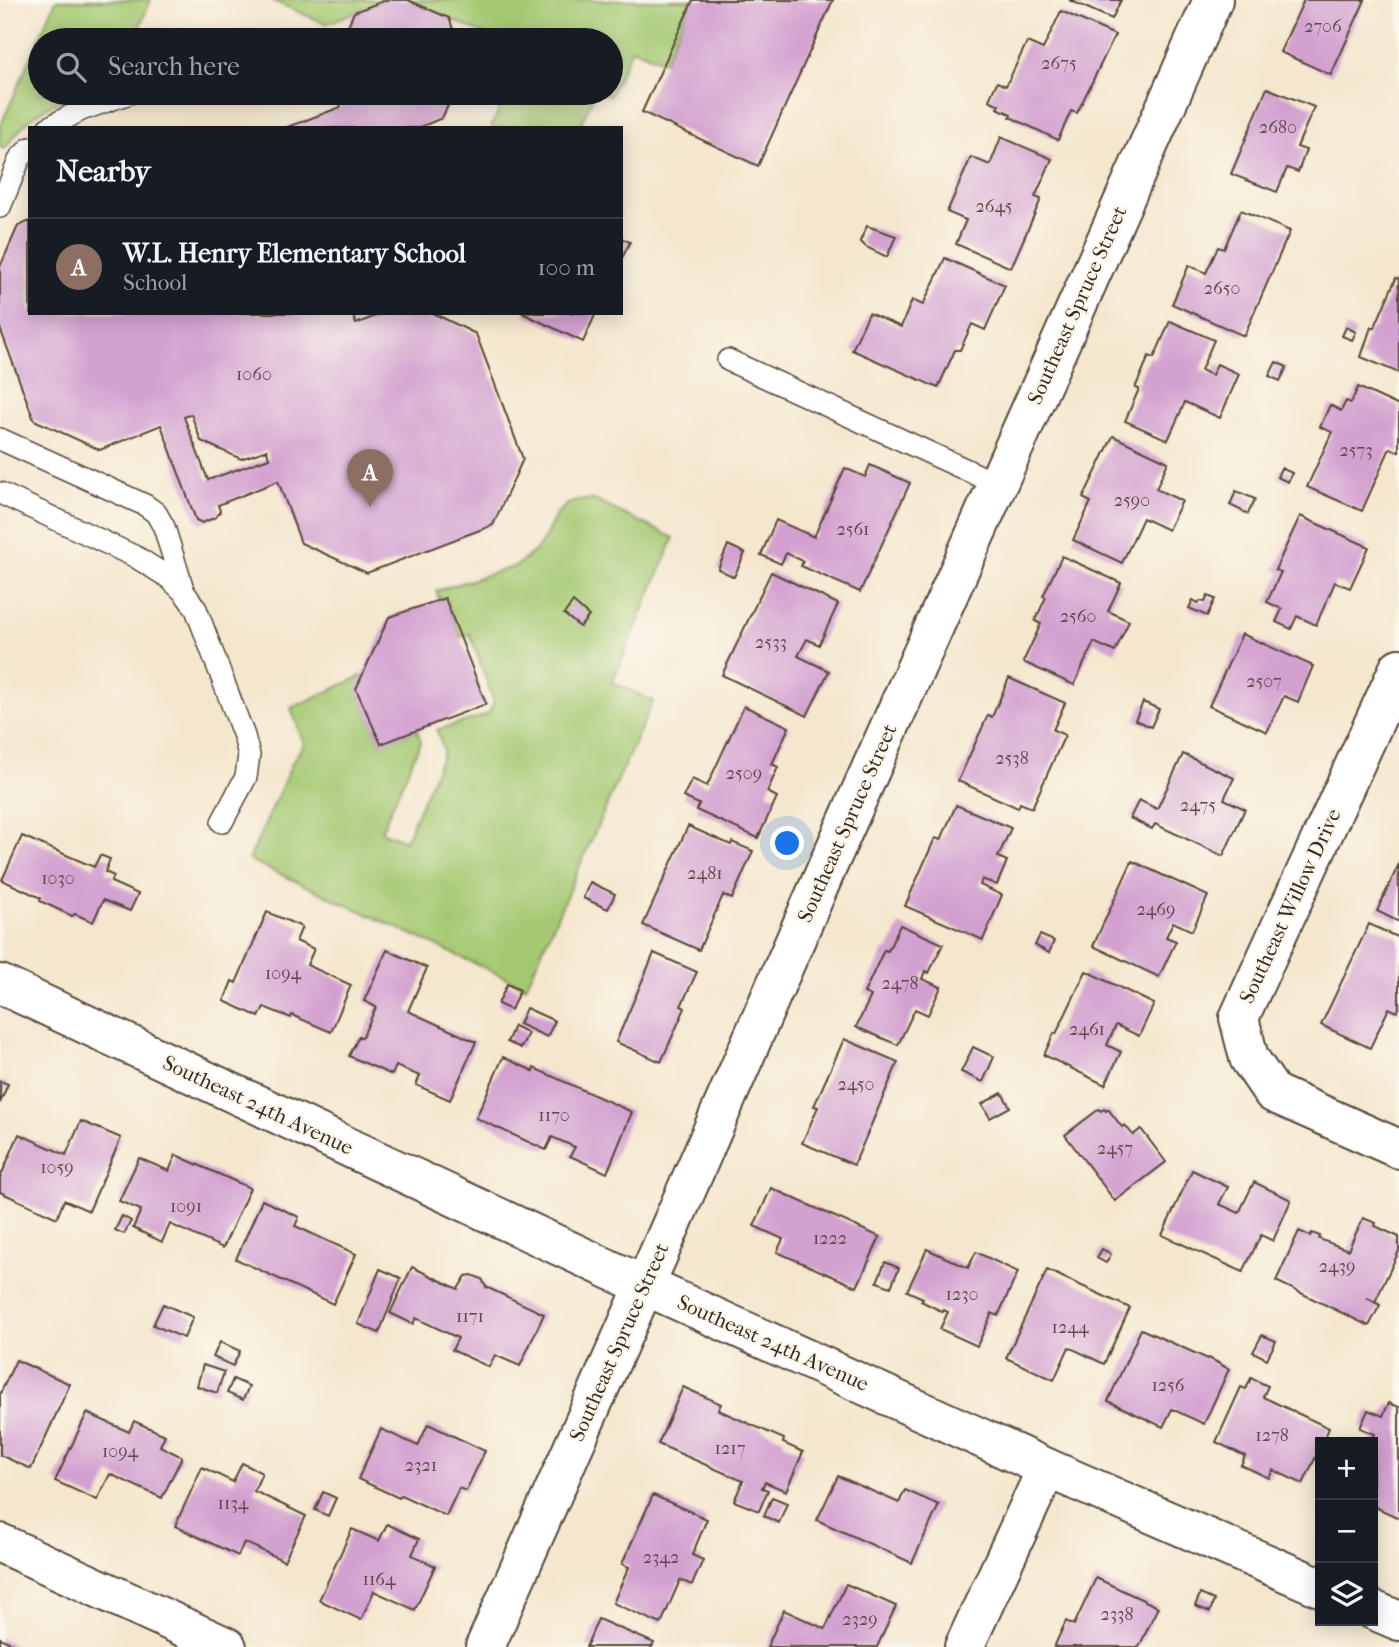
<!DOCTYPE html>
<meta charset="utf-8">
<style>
body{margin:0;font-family:"IM FELL French Canon",serif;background:#242831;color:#f1f3f6}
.controls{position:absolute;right:21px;bottom:21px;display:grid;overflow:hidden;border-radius:0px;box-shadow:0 4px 18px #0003}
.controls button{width:63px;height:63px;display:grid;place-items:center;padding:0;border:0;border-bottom:2px solid #363941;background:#171b24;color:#f1f3f6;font:35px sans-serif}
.you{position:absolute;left:788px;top:844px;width:24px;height:24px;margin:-18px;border:5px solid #fff;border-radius:50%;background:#1a73e8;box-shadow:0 0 0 10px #1a73e833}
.badge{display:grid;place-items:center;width:46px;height:46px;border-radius:50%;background:#1a73e8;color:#fff;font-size:23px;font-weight:700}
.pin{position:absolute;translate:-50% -58px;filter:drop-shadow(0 2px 4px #0008)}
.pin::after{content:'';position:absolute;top:37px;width:24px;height:21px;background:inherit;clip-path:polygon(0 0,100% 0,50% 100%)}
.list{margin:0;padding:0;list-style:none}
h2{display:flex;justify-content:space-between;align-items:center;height:91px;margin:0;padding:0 28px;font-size:30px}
h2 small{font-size:23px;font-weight:400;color:#9ea1a6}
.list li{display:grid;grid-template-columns:46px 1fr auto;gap:21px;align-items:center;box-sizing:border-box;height:98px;padding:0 28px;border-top:2px solid #363941}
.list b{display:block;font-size:26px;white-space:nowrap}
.list p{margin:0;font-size:23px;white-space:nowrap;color:#9ea1a6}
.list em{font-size:23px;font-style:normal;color:#9ea1a6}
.icon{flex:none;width:38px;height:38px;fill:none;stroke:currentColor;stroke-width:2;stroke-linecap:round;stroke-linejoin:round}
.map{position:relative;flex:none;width:1399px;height:1647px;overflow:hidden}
.search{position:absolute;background:#171b24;box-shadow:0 4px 18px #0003;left:28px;top:28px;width:595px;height:77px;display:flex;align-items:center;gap:18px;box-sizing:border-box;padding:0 24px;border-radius:38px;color:#9ea1a6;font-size:26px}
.panel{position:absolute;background:#171b24;box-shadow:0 4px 18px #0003;left:28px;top:126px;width:595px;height:189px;border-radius:0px}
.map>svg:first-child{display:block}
.green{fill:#a5c972;stroke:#707a48;stroke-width:2}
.building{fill:#d3a1d0;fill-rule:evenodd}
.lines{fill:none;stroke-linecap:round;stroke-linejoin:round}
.service-casing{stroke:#574638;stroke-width:24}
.minor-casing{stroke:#574638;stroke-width:42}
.service{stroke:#fff;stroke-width:21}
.minor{stroke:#fff;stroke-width:38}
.labels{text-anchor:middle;stroke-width:5;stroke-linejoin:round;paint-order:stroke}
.number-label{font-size:18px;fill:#61484a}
.street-label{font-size:21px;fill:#3b2a1e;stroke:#fbf7ec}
</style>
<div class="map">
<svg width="1399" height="1647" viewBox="0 0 1399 1647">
<rect width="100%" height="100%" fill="#fbf7ec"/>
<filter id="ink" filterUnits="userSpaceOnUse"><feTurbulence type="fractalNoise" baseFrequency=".0143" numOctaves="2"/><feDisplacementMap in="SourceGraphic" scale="14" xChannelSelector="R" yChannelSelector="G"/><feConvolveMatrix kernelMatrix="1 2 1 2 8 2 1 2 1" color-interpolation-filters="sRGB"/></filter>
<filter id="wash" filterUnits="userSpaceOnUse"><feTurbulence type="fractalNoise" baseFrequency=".00686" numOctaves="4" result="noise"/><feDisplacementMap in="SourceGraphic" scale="28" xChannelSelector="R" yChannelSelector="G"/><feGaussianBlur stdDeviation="1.57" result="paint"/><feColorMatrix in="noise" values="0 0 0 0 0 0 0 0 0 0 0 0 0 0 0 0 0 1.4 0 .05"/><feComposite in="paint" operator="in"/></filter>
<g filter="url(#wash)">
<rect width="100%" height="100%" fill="#f4e7ce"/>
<!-- green -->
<g class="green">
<path d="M56,0H151L134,40H40V93H76C41,109 27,116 5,149L0,147V127Z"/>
<path d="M271,0H386L326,24Z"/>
<path d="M408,0H693L664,62L632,48L610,96L602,93H611V40H497Z"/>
<path d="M507,93H595L579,128H493L491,127Z"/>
<path d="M581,500H594L674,538L612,682L653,701L526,987L249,860L293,761L304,744L291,708L364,675L357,689L381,743L417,730L421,741L381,831L405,841L444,752L437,730L484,716L489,713L494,702L470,634L460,637L445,598L439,599L436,591L516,566L535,551L543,541L557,513L568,504Z"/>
</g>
<g id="blocks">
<!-- building -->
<g class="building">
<path d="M386,0H408L449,18L457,40H342L354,12Z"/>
<path d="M693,0H833L758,166L642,112Z"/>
<path d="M1069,0H1121L1112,19Z"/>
<path d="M1304,0H1365L1331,75L1280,52Z"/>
<path d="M1061,11L1115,35L1077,113L1071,111L1058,140L1010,117L1011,114L997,108L999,105L989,100L997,82L1006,86L1027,42L1043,49Z"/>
<path d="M1267,88L1314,107L1297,147L1306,150L1298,172L1287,168L1277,192L1231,174Z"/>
<path d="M337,93H454L442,118L418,128H285L341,107Z"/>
<path d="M1001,137L1052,159L1035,197L1041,199L1011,268L956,244L966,220L947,212L971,157L990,165Z"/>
<path d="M1241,210L1290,231L1244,336L1172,304L1189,265L1206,273L1218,247L1224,249Z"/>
<path d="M30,221V313H352L356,324L383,313H433L476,334L523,459L493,525L367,573L301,543L278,481L218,505L220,511L216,517L202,523L196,520L161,425L100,450L34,420L0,328V267L18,226ZM191,414L201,441L241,459L267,450L269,458L208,480L184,417Z"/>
<path d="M867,226L896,236L887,257L866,247L860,241Z"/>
<path d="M621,238L630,242L621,260Z"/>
<path d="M945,258L1005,285L985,330L972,324L960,350H955L938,388L852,350L869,313L901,327L912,300L923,305Z"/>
<path d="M1396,278L1399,279V373L1361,357L1371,327L1374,329Z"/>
<path d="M522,313H596L583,342Z"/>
<path d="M1170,321L1214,340L1201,370L1212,375L1217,364L1239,374L1220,418L1185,402L1168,440L1125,421L1139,389L1135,388L1149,356L1154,358Z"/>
<path d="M1346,327L1356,332L1352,340L1342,336Z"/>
<path d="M1276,362L1287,367L1280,381L1269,376Z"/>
<path d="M1358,387L1399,406V452L1390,448L1362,511L1307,487L1332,432L1320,427L1330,405L1341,411L1346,401L1351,403Z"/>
<path d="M1113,436L1168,462L1156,489L1182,501L1168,530L1143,518L1122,563L1073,540L1091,502L1083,498Z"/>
<path d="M870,465L910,483L860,592L801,566L803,561L786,553L781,564L761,555L776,520L814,537L845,468L865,477Z"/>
<path d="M1281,468L1292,473L1288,482L1277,477Z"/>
<path d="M1236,491L1255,499L1248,514L1230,505Z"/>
<path d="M1300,516L1369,547L1350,588L1335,582L1316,625L1297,616L1291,629L1276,622L1282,609L1267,602L1281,572L1275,570Z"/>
<path d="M728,545L745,553L734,577L718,569Z"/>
<path d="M1062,556L1121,583L1108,611L1129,621L1115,652L1094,642L1074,685L1023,662L1041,624L1035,621L1046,597L1043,596Z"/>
<path d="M771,572L838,604L819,645L807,639L798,656L829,671L807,716L722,675Z"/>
<path d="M1208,596L1215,599L1207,616L1189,608L1193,600L1198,603L1200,601L1205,602Z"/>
<path d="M445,598L486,704L381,744L356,689L389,617Z"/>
<path d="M573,602L589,616L580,627L564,614Z"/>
<path d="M1242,634L1313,666L1298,702L1284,696L1267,732L1209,706Z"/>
<path d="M1009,678L1065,703L1053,730L1065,735L1032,808L1020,803L1018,808L958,781L988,715L992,717Z"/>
<path d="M1143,702L1159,709L1151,727L1135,720Z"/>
<path d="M744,706L789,727L772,764L778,767L767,792L777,797L758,838L696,810L699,804L683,797L692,779L707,786Z"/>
<path d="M1183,754L1234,778L1224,799L1245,809L1223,856L1155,824L1152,829L1130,818L1139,800L1157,809Z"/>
<path d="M956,805L1011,828L998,857L1007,861L997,885L982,879L980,885L1002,895L983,940L905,906L935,838L941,840Z"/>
<path d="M688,826L731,845L732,842L753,851L732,899L723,895L699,950L643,925Z"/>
<path d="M22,836L94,867L100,855L110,859L105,872L114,876L111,882L138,894L130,911L103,900L93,922L75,914L72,916L40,901L41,898L2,880Z"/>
<path d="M1132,861L1208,896L1192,931L1173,922L1166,937L1176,941L1159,977L1093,946Z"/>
<path d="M1399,864V922L1377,911Z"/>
<path d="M590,882L615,894L608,909L583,898Z"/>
<path d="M267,912L302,927L296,941L314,949L307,965L351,985L331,1032L292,1015L291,1018L264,1007L259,1017L224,1001L232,981L236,983Z"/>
<path d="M1369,924L1399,938V1008L1397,1012L1389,1008L1370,1048L1321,1025Z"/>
<path d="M900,925L943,944L929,973L925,971L922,979L941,987L928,1015L915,1009L898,1045L856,1027L871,996L864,993L884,950L888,951Z"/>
<path d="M1040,935L1054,941L1049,953L1035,945Z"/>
<path d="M387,950L427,968L408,1011L476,1042L450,1100L416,1085L420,1076L396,1066L392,1075L349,1056L359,1036L362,1038L376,1007L364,1001Z"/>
<path d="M654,953L697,972L681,1006L685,1008L661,1062L616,1042Z"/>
<path d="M1086,971L1154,1004L1139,1036L1116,1025L1107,1045L1121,1052L1105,1085L1044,1055L1054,1033L1056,1034Z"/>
<path d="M507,984L520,990L511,1010L498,1004Z"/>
<path d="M526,1008L555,1021L547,1037L519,1024Z"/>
<path d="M514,1026L528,1033L521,1048L507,1042Z"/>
<path d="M844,1039L898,1062L854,1165L802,1143L818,1107L814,1106Z"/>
<path d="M973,1047L994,1057L983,1082L961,1072Z"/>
<path d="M503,1057L533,1071L534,1068L632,1112L607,1173L570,1156L575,1147L552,1137L546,1150L476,1118Z"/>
<path d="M0,1081L8,1084L0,1103Z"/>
<path d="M1002,1093L1010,1107L990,1118L982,1104Z"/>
<path d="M1099,1109L1101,1111L1104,1109L1106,1111L1108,1109L1122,1127L1125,1125L1133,1135L1141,1129L1166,1162L1115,1201L1065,1135Z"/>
<path d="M81,1121L121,1138L89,1211L64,1200L57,1218L0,1192V1178L19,1134L66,1155Z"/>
<path d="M176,1155L250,1188L223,1248L170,1224L162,1242L133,1228L141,1210L119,1201L139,1158L169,1171Z"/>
<path d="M1192,1170L1228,1187L1219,1204L1239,1213L1254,1182L1291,1200L1273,1241L1261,1235L1243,1272L1162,1235Z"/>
<path d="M771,1188L880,1237L857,1287L777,1252L783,1239L754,1226Z"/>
<path d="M262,1200L299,1217L295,1226L356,1254L333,1304L236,1259Z"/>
<path d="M122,1216L131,1221L124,1234L115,1230Z"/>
<path d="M1363,1218L1376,1223L1375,1226L1399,1237V1251L1375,1302L1367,1298L1380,1305L1369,1326L1276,1281L1299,1231L1310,1236L1312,1233L1320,1236L1319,1239L1348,1250Z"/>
<path d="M927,1249L968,1268L976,1252L1018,1272L998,1316L992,1313L977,1346L940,1329L948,1312L944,1310L943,1312L921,1301L923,1298L907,1291Z"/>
<path d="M1102,1249L1111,1254L1106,1263L1097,1258Z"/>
<path d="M885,1262L899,1268L891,1287L877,1282Z"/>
<path d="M412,1267L458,1289L466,1276L472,1275L482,1279L486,1287L544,1314L520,1366L495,1355L489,1367L452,1350L458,1338L416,1318L413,1324L390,1313Z"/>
<path d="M380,1269L401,1278L379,1333L358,1324Z"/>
<path d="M1047,1270L1130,1308L1104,1364L1069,1347L1054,1380L1006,1358Z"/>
<path d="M163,1304L193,1317L184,1338L153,1325Z"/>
<path d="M1141,1329L1208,1359L1209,1358L1229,1369L1204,1424L1172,1409L1163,1427L1108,1401Z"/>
<path d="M1262,1335L1276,1341L1267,1359L1253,1352Z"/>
<path d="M220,1342L240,1351L233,1366L213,1357Z"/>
<path d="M16,1360L70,1384L31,1469L0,1455V1394Z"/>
<path d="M203,1365L224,1372L217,1393L197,1386Z"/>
<path d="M1251,1378L1268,1386L1263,1397L1329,1428L1323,1442H1320V1448L1303,1484L1273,1470L1269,1478L1241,1465L1245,1456L1216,1442L1241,1387L1246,1389Z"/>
<path d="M233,1379L249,1386L243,1400L227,1393Z"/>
<path d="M683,1387L721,1404L718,1410L784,1439L783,1443L803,1452L786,1491L765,1482L762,1488L768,1490L759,1511L734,1501L743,1481L658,1444Z"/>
<path d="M1389,1403L1399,1407V1518L1373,1506V1442H1371L1375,1434L1360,1428L1368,1410L1383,1416Z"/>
<path d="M87,1413L129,1432L134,1421L165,1435L160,1446L182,1457L162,1498L110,1474L97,1500L55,1481Z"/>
<path d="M428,1424L485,1451L466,1491L459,1488L446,1516L401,1495L399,1498L358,1479L381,1429L418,1446Z"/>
<path d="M242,1463L262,1473L254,1491L306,1516L284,1561L244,1542L238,1556L175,1526L202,1467L233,1482Z"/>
<path d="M838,1476L899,1503L905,1490L939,1505L912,1563L817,1520Z"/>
<path d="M323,1492L336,1498L328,1516L315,1510Z"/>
<path d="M653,1495L707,1519L692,1555L703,1560L692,1585L680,1580L661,1624L613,1603L629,1567L622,1564Z"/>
<path d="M772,1497L787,1503L779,1523L764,1516Z"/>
<path d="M387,1524L419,1539L412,1555L435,1566L415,1610L374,1591L361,1620L319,1600L352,1529L379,1541Z"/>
<path d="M1096,1578L1158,1607L1139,1647H1054L1066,1621L1074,1625Z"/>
<path d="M846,1584L896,1606L877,1647H767L784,1610L825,1629Z"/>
<path d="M1200,1594L1214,1600L1210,1612L1195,1606Z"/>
<path d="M598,1619L654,1643L652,1647H586Z"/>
<path d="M0,1638L19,1647H0Z"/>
</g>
</g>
</g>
<g filter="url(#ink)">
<use href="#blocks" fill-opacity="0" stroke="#574638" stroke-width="2"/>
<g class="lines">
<defs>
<g id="service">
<path d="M48,128L81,110L130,93"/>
<path d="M0,207L20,158L30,148"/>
<path d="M728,360L997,484"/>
<path d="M0,439L145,505L156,513L164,527L183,589"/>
<path d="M0,493L136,557L168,577L184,592L196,609L244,736L249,755L246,777L222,822"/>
</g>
<g id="minor">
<path d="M1399,668L1239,1018L1249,1058L1273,1093L1399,1149"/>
<path d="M0,984L615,1272L1047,1468L1320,1587"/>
<path d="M0,1543L227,1647"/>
<path d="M1373,1610L1399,1621"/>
<path d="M485,1647L659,1253L829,863L1213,0"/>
<path d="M964,1647L1047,1468"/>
</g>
</defs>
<!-- service casing -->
<use href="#service" class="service-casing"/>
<!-- minor casing -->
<use href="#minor" class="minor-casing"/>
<!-- service -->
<use href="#service" class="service"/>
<!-- minor -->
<use href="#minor" class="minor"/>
</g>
</g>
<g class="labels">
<!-- number labels -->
<g class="number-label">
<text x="1323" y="32">2706</text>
<text x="1059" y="69">2675</text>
<text x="1278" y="133">2680</text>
<text x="994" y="212">2645</text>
<text x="1222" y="294">2650</text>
<text x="254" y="380">1060</text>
<text x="1356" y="456">2573</text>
<text x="1132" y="506">2590</text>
<text x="853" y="535">2561</text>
<text x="1078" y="622">2560</text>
<text x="771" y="648">2533</text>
<text x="1264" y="687">2507</text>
<text x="1012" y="764">2538</text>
<text x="744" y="779">2509</text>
<text x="1198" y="811">2475</text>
<text x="705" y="879">2481</text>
<text x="58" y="884">1030</text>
<text x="1156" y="915">2469</text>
<text x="283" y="979">1094</text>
<text x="900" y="989">2478</text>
<text x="1087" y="1035">2461</text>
<text x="856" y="1090">2450</text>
<text x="554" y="1121">1170</text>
<text x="1115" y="1154">2457</text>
<text x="57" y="1173">1059</text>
<text x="186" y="1212">1091</text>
<text x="830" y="1244">1222</text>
<text x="1337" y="1272">2439</text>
<text x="962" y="1300">1230</text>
<text x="470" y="1322">1171</text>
<text x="1070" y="1333">1244</text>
<text x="1168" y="1391">1256</text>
<text x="1272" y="1441">1278</text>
<text x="730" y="1454">1217</text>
<text x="120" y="1457">1094</text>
<text x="421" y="1471">2321</text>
<text x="233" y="1509">1134</text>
<text x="661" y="1563">2342</text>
<text x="379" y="1585">1164</text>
<text x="1117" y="1620">2338</text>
<text x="860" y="1625">2329</text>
</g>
<!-- street labels -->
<g class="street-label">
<text transform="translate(1077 305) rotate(-66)" y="7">Southeast Spruce Street</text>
<text transform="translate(847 823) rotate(-66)" y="7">Southeast Spruce Street</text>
<text transform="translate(1290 906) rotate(-65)" y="7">Southeast Willow Drive</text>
<text transform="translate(258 1105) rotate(25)" y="7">Southeast 24th Avenue</text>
<text transform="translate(619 1342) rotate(-66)" y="7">Southeast Spruce Street</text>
<text transform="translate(773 1343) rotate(24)" y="7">Southeast 24th Avenue</text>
</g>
</g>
</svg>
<div class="controls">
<button>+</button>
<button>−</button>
<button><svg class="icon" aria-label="layers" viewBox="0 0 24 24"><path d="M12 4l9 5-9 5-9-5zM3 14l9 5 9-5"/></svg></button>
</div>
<div class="you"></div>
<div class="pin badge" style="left:370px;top:507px;background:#8d6e63">A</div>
<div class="search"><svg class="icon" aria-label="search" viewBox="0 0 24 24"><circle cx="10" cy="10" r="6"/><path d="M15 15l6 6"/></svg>Search here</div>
<section class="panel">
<h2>Nearby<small></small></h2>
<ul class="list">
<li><span class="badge" style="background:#8d6e63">A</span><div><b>W.L. Henry Elementary School</b><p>School</p></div><em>100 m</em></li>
</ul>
</section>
</div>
